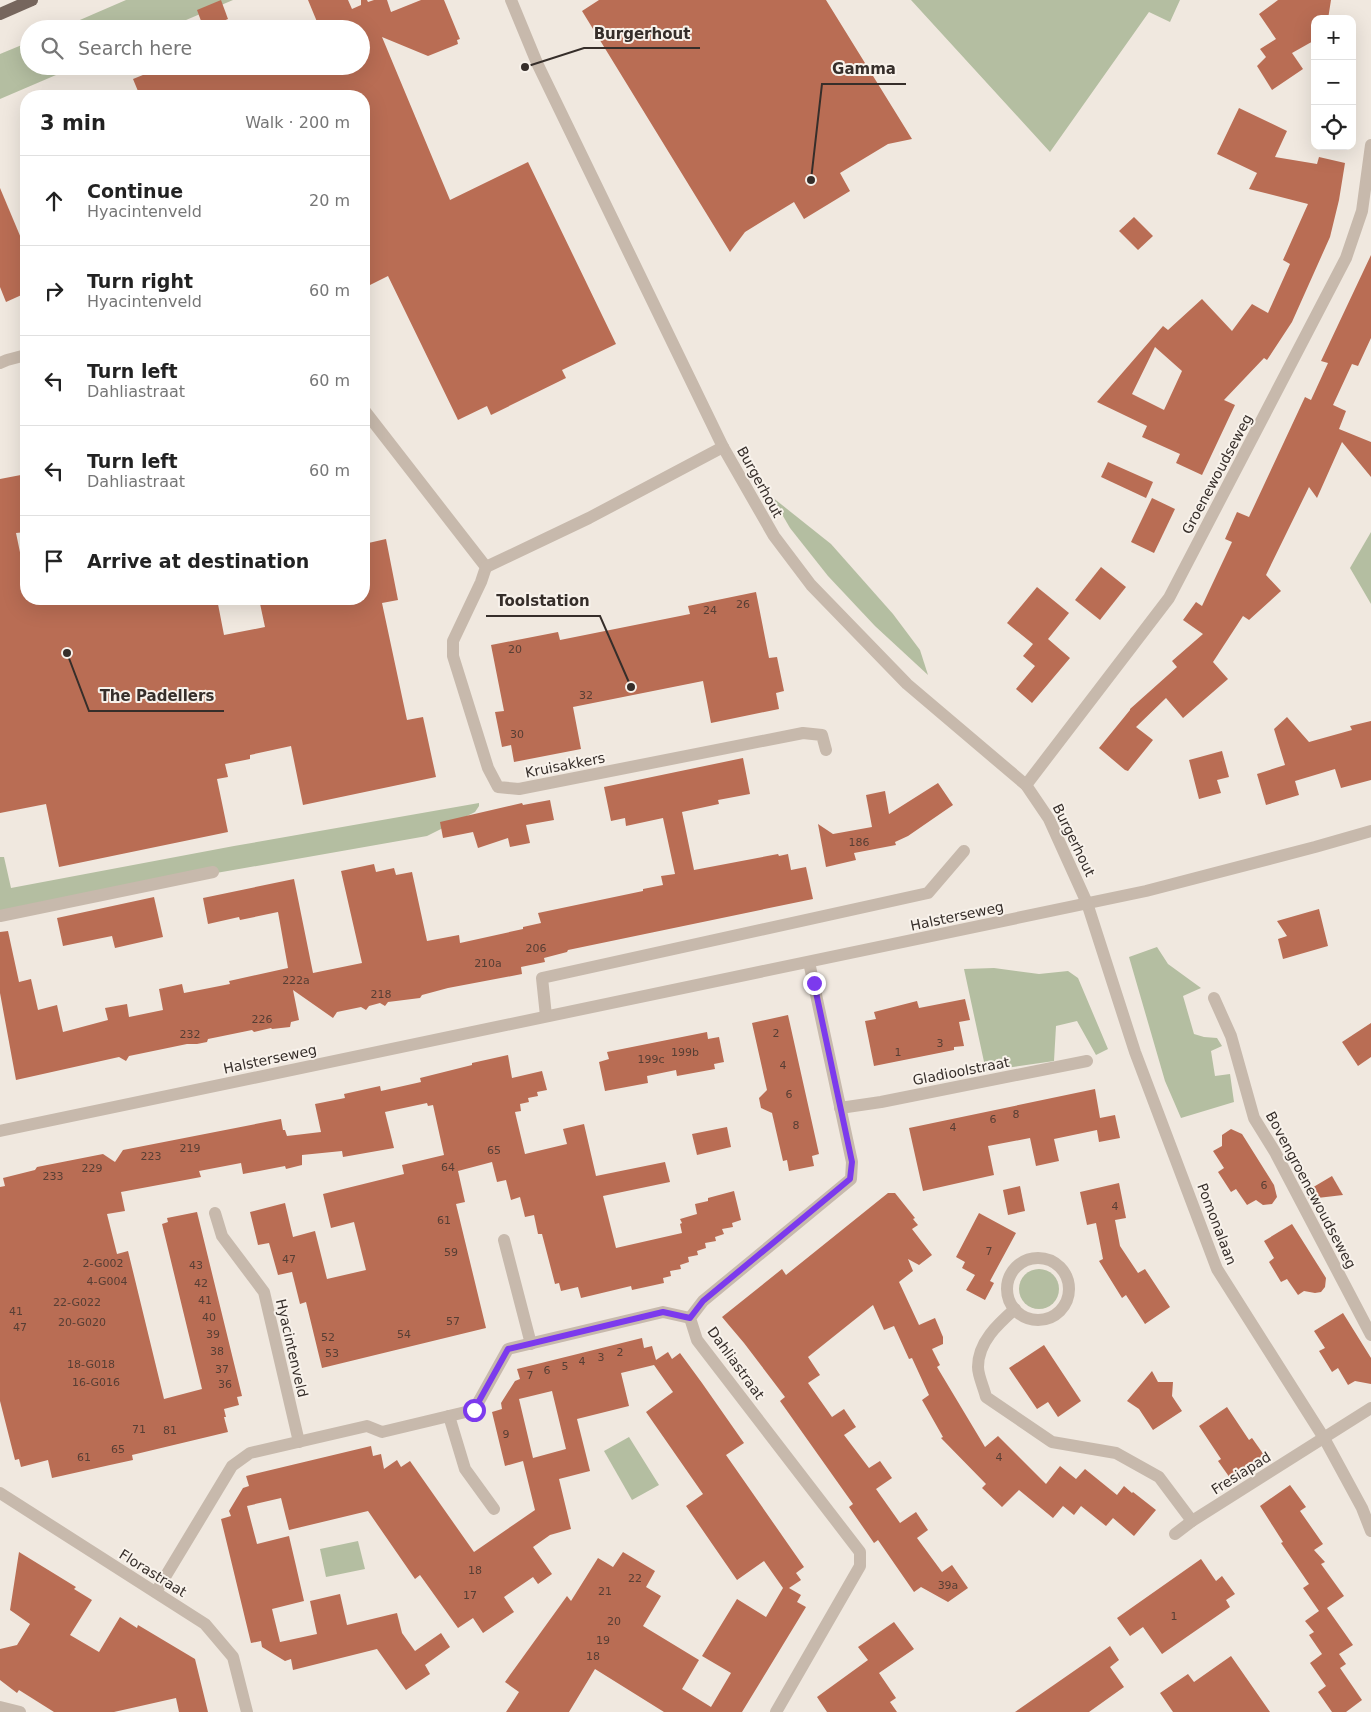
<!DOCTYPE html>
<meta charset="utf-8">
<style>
body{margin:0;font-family:"DejaVu Sans",sans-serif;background:#f6f6f6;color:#222}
.controls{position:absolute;right:15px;top:15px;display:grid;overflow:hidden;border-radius:10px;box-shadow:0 5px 20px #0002}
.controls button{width:45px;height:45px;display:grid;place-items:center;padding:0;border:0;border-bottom:1px solid #e0e0e0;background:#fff;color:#222;font:25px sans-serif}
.stop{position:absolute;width:15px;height:15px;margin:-11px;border:4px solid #7c3aed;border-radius:50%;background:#fff}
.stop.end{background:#7c3aed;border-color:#fff;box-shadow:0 1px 5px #0008}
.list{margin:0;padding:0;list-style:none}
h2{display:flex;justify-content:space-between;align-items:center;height:65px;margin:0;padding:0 20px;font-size:21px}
h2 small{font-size:16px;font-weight:400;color:#767676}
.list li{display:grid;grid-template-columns:32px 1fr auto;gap:15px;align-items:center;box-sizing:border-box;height:90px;padding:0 20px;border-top:1px solid #e0e0e0}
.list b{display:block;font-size:19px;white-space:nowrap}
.list p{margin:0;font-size:16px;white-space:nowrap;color:#767676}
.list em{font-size:16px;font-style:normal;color:#767676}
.icon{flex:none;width:28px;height:28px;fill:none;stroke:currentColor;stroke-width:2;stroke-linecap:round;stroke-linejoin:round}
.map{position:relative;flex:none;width:1371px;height:1712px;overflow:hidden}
.search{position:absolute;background:#fff;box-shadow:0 5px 20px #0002;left:20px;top:20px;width:350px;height:55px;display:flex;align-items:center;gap:12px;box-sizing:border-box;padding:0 18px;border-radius:28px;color:#767676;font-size:19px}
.panel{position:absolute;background:#fff;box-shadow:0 5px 20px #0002;left:20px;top:90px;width:350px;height:515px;border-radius:20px}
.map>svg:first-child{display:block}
.green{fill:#b4bea1}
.building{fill:#b96d54;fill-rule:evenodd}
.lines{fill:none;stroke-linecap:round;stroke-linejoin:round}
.minor{stroke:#c7b9ac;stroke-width:12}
.major{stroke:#76665d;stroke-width:12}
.route{stroke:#7c3aed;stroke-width:6}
.labels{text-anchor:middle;stroke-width:4;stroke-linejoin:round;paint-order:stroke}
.number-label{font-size:11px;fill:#573e34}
.street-label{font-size:14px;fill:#362e2a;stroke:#f8f2eb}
.leader{fill:none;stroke:#362e2a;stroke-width:2}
.callout-dot{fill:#362e2a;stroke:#f8f2eb;stroke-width:2}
.callout-label{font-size:15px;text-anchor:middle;font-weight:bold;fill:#362e2a;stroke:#f8f2eb;stroke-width:4;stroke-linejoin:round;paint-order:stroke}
</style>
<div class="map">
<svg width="1371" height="1712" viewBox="0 0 1371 1712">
<rect width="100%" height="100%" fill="#f0e8df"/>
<!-- green -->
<g class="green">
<path d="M126,0H233L165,29H59Z"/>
<path d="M911,0H1180L1170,22L1149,12L1050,152Z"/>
<path d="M29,42V66H77L0,99V54Z"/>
<path d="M772,497L831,544L893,614L920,650L928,675L875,626L828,576L790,528Z"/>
<path d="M1371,532V604L1350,568Z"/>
<path d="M479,803V806L475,812L427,836L0,911V857H4L11,888L234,846Z"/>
<path d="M1157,947L1168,964L1201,988L1183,996L1194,1034L1204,1037L1217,1038L1222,1046L1211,1051L1215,1076L1230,1074L1234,1102L1181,1118L1165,1081L1129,957Z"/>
<path d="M994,968L1039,974L1068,971L1078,978L1108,1049L1096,1055L1077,1021L1056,1026L1054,1061L986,1071L964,969Z"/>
<circle cx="1039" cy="1289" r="20"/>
<path d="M629,1437L659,1485L632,1500L604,1451Z"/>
<path d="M358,1541L365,1569L326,1577L320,1549Z"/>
</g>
<!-- building -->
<g class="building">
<path d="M221,0L228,19L204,29L197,10Z"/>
<path d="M308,0H348L352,9L361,5V0H367L368,2L374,0H387L391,12L421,0H444L460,39L457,40L458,44L428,56L382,37L450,200L528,162L616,344L562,370L566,378L491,415L487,406L458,420L388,276L364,288V96H140L133,79L165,66H361V29H320Z"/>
<path d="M599,0H826L912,139L888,144L840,173L850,191L804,219L794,202L745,232L730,252L582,11Z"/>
<path d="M1278,0H1331L1328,19H1315V40L1292,53L1303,69L1272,90L1257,66L1266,57L1260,49L1276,39L1259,14Z"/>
<path d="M1239,108L1287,131L1275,157L1317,164L1319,157L1345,163L1339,200L1330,237L1292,322L1267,360L1264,358L1224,400L1235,405L1202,475L1176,463L1180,454L1142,437L1147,426L1097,402L1163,326L1168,330L1202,299L1232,331L1252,304L1268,313L1290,264L1283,260L1308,204L1249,189L1257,173L1217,154ZM1155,347L1182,371L1164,410L1132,394Z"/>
<path d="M0,188L26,250V293L6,302L0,287Z"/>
<path d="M1134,217L1153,236L1138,250L1119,231Z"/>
<path d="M1371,255V338L1358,366L1352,364L1333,405L1346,411L1339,429L1371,442V477L1342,442L1317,498L1309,487L1266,575L1281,591L1249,620L1243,616L1213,662L1228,679L1183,718L1166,698L1136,727L1153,740L1132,766L1128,771L1125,770L1099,748L1130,710V709L1177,667L1172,661L1203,634L1183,620L1196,602L1202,606L1232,542L1225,539L1237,512L1249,517L1305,397L1311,400L1328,363L1321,361Z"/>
<path d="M1108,462L1153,482L1146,498L1101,477Z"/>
<path d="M26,474V532L16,533L26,581V599H217L224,635L265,627L259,599H364V544L386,539L398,600L382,603L407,720L423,717L436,777L303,805L291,746L250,755V759L225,764L228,777L217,779L228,832L59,867L46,804L0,813V479Z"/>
<path d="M1152,498L1175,509L1154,553L1131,542Z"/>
<path d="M1101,567L1126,587L1100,620L1075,600Z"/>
<path d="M1037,587L1069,613L1048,639L1070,658L1032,703L1016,689L1035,666L1023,656L1033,644L1007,623Z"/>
<path d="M756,592L769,658L777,657L784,691L776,693L779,709L711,723L703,681L573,707L581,749L514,762L511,745L502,747L495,712L504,711L491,645L558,632L560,640L690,614L688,606Z"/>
<path d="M1287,717L1309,742L1352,730L1350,726L1371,721V780L1341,788L1335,769L1295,781L1299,795L1266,805L1257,774L1285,765L1274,729Z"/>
<path d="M1222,751L1229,777L1217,780L1221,793L1199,799L1189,760Z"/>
<path d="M743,758L750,794L718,800L719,804L682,812L694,870L778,854L779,856L788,854L791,870L806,867L813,899L568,950L567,952L544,958L545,962L521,967L522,974L448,988L422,995L420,998L388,1002L385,1006L380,1003L369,1006L366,1010L361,1007L337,1012L333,1018L293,990L299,1020L291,1022L290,1027L272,1029L271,1028L254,1032L252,1030L208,1039L207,1042L197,1044H187L129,1056L126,1061L119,1057L16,1080L0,993V932L8,931L19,982L31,979L38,1010L57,1005L63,1032L108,1020L105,1008L127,1004L129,1017L163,1010L159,989L182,984L184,993L230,984L229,981L288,968L278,912L240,920L239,917L208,924L203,898L294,879L313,973L362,963L341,871L374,864L376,872L394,868L396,875L412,872L427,941L459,935L460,943L523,929V927L541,923L538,913L643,891V889L663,885L661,876L675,874L663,818L626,826L625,818L611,821L604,787Z"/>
<path d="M938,783L953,805L908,836L895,842L896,845L854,853L856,860L826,867L818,824L833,834L872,827L866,795L885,791L889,814Z"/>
<path d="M550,800L554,820L526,825L530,843L510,847L508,838L478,848L473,832L443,838L440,822L522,803L523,805Z"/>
<path d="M154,897L163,937L115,948L112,936L63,946L57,918Z"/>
<path d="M1319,909L1328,946L1283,959L1278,939L1287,936L1277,921Z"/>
<path d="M965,999L970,1020L959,1022L964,1046L954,1047V1050L874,1066L865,1021L876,1019L874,1012L917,1001L919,1008Z"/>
<path d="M788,1015L819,1154L812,1156L814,1166L789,1171L787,1160L783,1161L772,1113L761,1108L759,1098L767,1090L752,1023Z"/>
<path d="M1371,1023V1057L1358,1066L1342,1042Z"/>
<path d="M707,1032L708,1039L719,1037L724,1062L714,1064L715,1069L677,1076L676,1070L647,1076L648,1083L605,1091L599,1062L609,1059L607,1052Z"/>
<path d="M508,1055L512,1078L542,1071L547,1090L537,1092L538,1096L528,1098L529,1102L520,1104L521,1111L515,1112L525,1154L567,1144L563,1129L584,1124L596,1176L665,1162L670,1182L603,1196L616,1248L682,1233L680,1224L682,1223L680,1219L697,1214L695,1204L708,1201V1198L734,1191L741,1220L732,1223L733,1227L722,1229L724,1234L715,1237L716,1241L705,1243L706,1248L697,1251L698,1255L688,1257L689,1262L680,1265L681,1269L670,1271L671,1276L663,1278L664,1283L632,1290L631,1286L581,1298L578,1287L561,1291L559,1283L555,1284L542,1234H538L534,1215L525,1217L520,1197L511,1200L506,1180L497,1182L492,1162L458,1171L465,1202L456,1204L486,1328L322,1368L306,1302L300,1304L292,1272L278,1275L269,1243L258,1245L250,1212L285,1203L293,1237L315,1231L327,1279L366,1270L354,1222L331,1228L323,1194L404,1174L402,1165L444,1155L433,1105L428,1106L427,1103L385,1112L394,1148L343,1157L342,1151L302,1155V1165L286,1169L285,1166L243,1174L241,1163L199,1171L201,1177L121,1192L125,1211L107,1214L117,1254L128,1251L164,1399L202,1389L162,1224L168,1222L167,1218L197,1212L242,1396L237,1397L239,1405L224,1409L226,1417H224L228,1432L132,1455L133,1460L110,1465L52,1478L48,1460L21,1467L19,1459L15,1460L0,1401V1187L5,1186L3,1178L35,1170L37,1167L103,1154L115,1162L123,1150L281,1119L283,1130H285L287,1136L321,1132L315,1104L345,1098L344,1094L380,1086L381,1091L421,1082L420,1078L472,1065V1063Z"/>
<path d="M1095,1089L1100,1118L1115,1115L1120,1138L1099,1142L1097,1130L1054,1139L1059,1161L1036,1166L1030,1138L988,1146L994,1175L923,1191L909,1128Z"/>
<path d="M727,1127L731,1147L697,1155L692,1134Z"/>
<path d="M1231,1129L1242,1134L1274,1185L1277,1197L1272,1204L1263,1205L1256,1200L1247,1205L1236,1189L1231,1192L1218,1172L1224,1168L1213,1151L1222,1146V1135Z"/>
<path d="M1332,1176L1343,1195L1309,1199L1305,1192Z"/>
<path d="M1119,1183L1126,1218L1115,1220L1120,1246L1138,1273L1145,1269L1170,1307L1145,1324L1126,1295L1122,1298L1099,1261L1103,1259L1096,1223L1087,1225L1080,1192Z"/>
<path d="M1020,1186L1025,1211L1008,1215L1003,1190Z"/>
<path d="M888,1193H895L915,1218L913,1219L918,1225L912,1229L932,1255L919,1265L908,1259L913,1271L899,1282L919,1325L935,1318L943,1337V1344L932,1349L940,1365L937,1367L985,1447L998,1436L1046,1484L1060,1466L1076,1479L1085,1469L1117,1495L1124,1486L1132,1493L1133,1492L1156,1510L1134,1536L1113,1518L1106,1526L1081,1506L1074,1515L1063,1506L1053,1518L1019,1490L1002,1507L982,1488L986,1484L941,1438L943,1437L922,1400L929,1395L912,1358L909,1359L894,1326L884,1330L873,1305L808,1357L820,1375L808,1383L832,1417L844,1409L856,1427L844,1435L869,1468L880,1461L892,1478L876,1489L900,1523L916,1512L928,1530L917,1538L942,1572L952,1565L968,1588L948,1602L921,1587L914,1592L878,1540L874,1543L849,1507L853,1504L780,1401L785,1397L744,1343L722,1317L782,1269L786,1275Z"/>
<path d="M979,1213L1016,1233L990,1281L994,1283L985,1300L966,1290L975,1275L962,1268L965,1262L956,1257Z"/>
<path d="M1292,1224L1326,1278L1325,1287L1321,1292L1315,1293L1304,1291L1298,1295L1287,1279L1281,1282L1269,1262L1274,1258L1264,1241Z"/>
<path d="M1343,1313L1371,1358V1384L1355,1381L1348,1385L1338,1368L1332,1372L1319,1351L1325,1348L1314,1331Z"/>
<path d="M642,1338L644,1348L652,1346L656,1360L668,1352L672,1359L680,1353L702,1383L744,1443L726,1455L804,1567L796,1573L801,1580L789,1588L801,1595L797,1602L806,1607L742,1712H664L595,1669L569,1712H506L519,1692L505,1682L567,1596L571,1601L598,1558L613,1567L623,1552L655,1571L646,1587L661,1596L643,1626L699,1660L682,1689L711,1707L731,1673L702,1656L737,1599L766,1617L783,1588L764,1561L737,1580L686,1506L703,1494L646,1412L673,1392L654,1365L621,1373L629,1406L577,1419L590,1471L559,1479L571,1529L550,1535L533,1547L552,1574L538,1584L533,1577L504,1597L514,1612L483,1633L473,1618L458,1628L420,1575L415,1579L368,1511L289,1530L281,1498L247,1506L257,1544L289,1536L296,1566L304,1601L272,1609L280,1642L317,1634L310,1601L340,1594L347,1625L397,1613L402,1633L415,1651L441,1633L450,1647L425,1665L430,1674L406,1690L377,1649L293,1670L291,1659L285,1661L262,1647L261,1641L251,1643L221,1519L231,1516L229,1511L243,1488L249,1486L246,1476L371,1446L373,1456L381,1454L384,1469L397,1460L401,1467L410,1461L474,1552L535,1510L523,1461L505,1466L492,1412L502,1409L501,1403L515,1381L520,1379L517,1369ZM552,1391L566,1449L533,1458L519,1399Z"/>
<path d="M1044,1345L1081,1401L1058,1417L1048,1402L1037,1409L1009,1368Z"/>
<path d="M1152,1371L1158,1382H1173L1172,1396L1182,1411L1153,1430L1139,1409L1127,1401Z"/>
<path d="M1227,1407L1249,1440L1252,1438L1264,1455L1230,1478L1218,1461L1221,1459L1199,1426Z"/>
<path d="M1290,1485L1306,1507L1300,1511L1323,1544L1314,1550L1325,1562L1321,1564L1344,1596L1327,1608L1353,1645L1339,1654L1346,1664L1340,1668L1362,1700L1346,1712H1332L1318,1692L1326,1686L1310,1663L1322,1654L1309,1635L1314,1632L1305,1621L1319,1611L1303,1588L1309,1584L1281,1543L1283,1542L1260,1506Z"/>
<path d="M19,1552L76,1587L74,1589L92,1600L70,1635L99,1652L120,1617L137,1628L138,1625L195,1659L208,1712H179L176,1698L114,1712H54L19,1690L17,1693L0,1680V1649L17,1645L30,1624L10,1610Z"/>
<path d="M1201,1559L1216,1581L1222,1576L1235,1594L1226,1600L1230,1607L1162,1654L1143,1627L1130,1636L1117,1618Z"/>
<path d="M894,1622L914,1649L879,1673L896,1698L890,1702L897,1712H827L817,1697L868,1660L858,1647Z"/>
<path d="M1110,1646L1119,1660L1110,1667L1124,1687L1089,1712H1015Z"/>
<path d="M1231,1656L1270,1712H1173L1160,1693L1188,1674L1194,1682Z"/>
</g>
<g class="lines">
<!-- minor -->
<g class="minor">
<path d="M511,0L537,63L723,447L774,536L811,585L907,684L1026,785L1049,819L1087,903L1135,1052L1217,1269L1324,1438L1362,1508L1371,1531"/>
<path d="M0,363L7,360L26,355"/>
<path d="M364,410L486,567L481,582L453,641V656L488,768L498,787L519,789L803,733L822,735L826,750"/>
<path d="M486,567L589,518L723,447"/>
<path d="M1026,785L1169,598L1346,258L1362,211L1371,145"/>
<path d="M0,916L213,872"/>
<path d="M1214,998L1231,1036L1254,1118L1275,1152L1371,1335"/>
<path d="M546,1016L542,978L928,893L964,851"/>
<path d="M840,1108L881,1102L1087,1061"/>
<path d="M0,1131L1146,891L1315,847L1371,831"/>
<path d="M215,1213L222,1236L264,1292L299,1442"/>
<path d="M504,1240L531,1344"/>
<circle cx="1038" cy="1289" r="31"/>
<path d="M1015,1309C998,1324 978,1342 978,1367C978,1376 984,1388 986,1397L1052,1442L1116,1453L1159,1477L1192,1521"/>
<path d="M449,1416L465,1469L494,1509"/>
<path d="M0,1493L205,1624L233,1657L247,1712"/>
<path d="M1175,1534L1192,1521L1371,1408"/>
<path d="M156,1592L232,1466L250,1453L367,1426L382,1432L474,1410L508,1349L663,1312L690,1318"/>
<path d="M0,1707L20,1712"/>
<path d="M776,1712L860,1566V1552L697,1340L690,1318L703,1301L851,1179L852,1162L809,962"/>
</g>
<!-- major -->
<path class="major" d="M0,14L32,0"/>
</g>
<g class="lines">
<!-- route -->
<path class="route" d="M474,1410L508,1349L663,1312L690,1318L703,1301L850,1179L852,1162L814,983"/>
</g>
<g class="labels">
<!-- number labels -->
<g class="number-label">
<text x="743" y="608">26</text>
<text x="710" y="614">24</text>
<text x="515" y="653">20</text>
<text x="586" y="699">32</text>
<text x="517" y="738">30</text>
<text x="859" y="846">186</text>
<text x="536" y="952">206</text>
<text x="488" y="967">210a</text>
<text x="296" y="984">222a</text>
<text x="381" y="998">218</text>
<text x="262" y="1023">226</text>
<text x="776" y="1037">2</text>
<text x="190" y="1038">232</text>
<text x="940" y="1047">3</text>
<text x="685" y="1056">199b</text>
<text x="898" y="1056">1</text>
<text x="651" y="1063">199c</text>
<text x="783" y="1069">4</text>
<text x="789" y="1098">6</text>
<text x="1016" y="1118">8</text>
<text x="993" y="1123">6</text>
<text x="796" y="1129">8</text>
<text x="953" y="1131">4</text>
<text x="190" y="1152">219</text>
<text x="494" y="1154">65</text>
<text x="151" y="1160">223</text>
<text x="448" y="1171">64</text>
<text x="92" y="1172">229</text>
<text x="53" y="1180">233</text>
<text x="1264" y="1189">6</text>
<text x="1115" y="1210">4</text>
<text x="444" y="1224">61</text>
<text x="989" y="1255">7</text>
<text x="451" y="1256">59</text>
<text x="289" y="1263">47</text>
<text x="103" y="1267">2-G002</text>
<text x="196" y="1269">43</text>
<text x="107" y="1285">4-G004</text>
<text x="201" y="1287">42</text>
<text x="205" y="1304">41</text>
<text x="77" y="1306">22-G022</text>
<text x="16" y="1315">41</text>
<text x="209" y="1321">40</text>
<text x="453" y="1325">57</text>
<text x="82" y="1326">20-G020</text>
<text x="20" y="1331">47</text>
<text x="213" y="1338">39</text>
<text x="404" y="1338">54</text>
<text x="328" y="1341">52</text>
<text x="217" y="1355">38</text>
<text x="620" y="1356">2</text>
<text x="332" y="1357">53</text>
<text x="601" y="1361">3</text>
<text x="582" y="1365">4</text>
<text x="91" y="1368">18-G018</text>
<text x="565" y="1370">5</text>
<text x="222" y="1373">37</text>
<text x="547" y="1374">6</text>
<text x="530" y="1379">7</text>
<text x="96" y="1386">16-G016</text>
<text x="225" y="1388">36</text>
<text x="139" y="1433">71</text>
<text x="170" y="1434">81</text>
<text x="506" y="1438">9</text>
<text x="118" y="1453">65</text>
<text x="84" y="1461">61</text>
<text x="999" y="1461">4</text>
<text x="475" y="1574">18</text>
<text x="635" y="1582">22</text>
<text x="948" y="1589">39a</text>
<text x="605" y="1595">21</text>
<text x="470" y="1599">17</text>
<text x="1174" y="1620">1</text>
<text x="614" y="1625">20</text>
<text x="603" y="1644">19</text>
<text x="593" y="1660">18</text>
</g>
<!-- street labels -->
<g class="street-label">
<text transform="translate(1217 474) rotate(-62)" y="5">Groenewoudseweg</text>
<text transform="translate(760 482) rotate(61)" y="5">Burgerhout</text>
<text transform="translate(565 765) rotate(-11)" y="5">Kruisakkers</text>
<text transform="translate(1074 840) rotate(64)" y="5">Burgerhout</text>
<text transform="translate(957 916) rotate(-12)" y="5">Halsterseweg</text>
<text transform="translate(270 1059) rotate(-12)" y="5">Halsterseweg</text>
<text transform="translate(961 1071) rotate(-11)" y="5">Gladioolstraat</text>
<text transform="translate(1311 1190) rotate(62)" y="5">Bovengroenewoudseweg</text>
<text transform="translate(1217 1224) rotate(69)" y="5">Pomonalaan</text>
<text transform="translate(292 1348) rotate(77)" y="5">Hyacintenveld</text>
<text transform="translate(736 1363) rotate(54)" y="5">Dahliastraat</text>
<text transform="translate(1241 1473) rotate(-32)" y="5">Fresiapad</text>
<text transform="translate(153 1573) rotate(32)" y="5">Florastraat</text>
</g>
</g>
<!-- callouts -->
<path class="leader" d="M525 67L584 48H700M811 180L822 84H906M631 687L600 616H486M67 653L89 711H224"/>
<g class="callout-dot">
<circle cx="525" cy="67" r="5"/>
<circle cx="811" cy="180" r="5"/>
<circle cx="631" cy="687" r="5"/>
<circle cx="67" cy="653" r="5"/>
</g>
<g class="callout-label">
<text x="642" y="39">Burgerhout</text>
<text x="864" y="74">Gamma</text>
<text x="543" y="606">Toolstation</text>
<text x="157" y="701">The Padellers</text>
</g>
</svg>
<div class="controls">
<button>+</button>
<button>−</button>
<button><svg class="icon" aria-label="locate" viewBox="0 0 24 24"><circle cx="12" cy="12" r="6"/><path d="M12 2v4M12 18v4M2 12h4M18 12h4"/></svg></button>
</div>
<div class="stop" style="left:474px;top:1410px"></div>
<div class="stop end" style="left:814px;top:983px"></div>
<div class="search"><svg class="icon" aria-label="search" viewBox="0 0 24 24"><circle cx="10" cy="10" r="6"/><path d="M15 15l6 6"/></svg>Search here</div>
<section class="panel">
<h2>3 min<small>Walk · 200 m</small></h2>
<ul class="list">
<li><svg class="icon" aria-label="ahead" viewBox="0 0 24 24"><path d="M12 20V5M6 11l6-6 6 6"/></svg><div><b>Continue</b><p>Hyacintenveld</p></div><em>20 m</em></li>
<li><svg class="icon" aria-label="right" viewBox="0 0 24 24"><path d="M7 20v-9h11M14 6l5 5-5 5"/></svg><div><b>Turn right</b><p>Hyacintenveld</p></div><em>60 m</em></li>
<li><svg class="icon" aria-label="left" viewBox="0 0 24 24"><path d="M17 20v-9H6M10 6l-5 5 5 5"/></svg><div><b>Turn left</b><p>Dahliastraat</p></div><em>60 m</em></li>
<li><svg class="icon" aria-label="left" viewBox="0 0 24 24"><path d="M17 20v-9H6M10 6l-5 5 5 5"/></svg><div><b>Turn left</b><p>Dahliastraat</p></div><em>60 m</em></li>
<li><svg class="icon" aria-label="arrive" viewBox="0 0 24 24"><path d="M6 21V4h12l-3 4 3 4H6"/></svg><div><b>Arrive at destination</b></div></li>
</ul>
</section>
</div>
